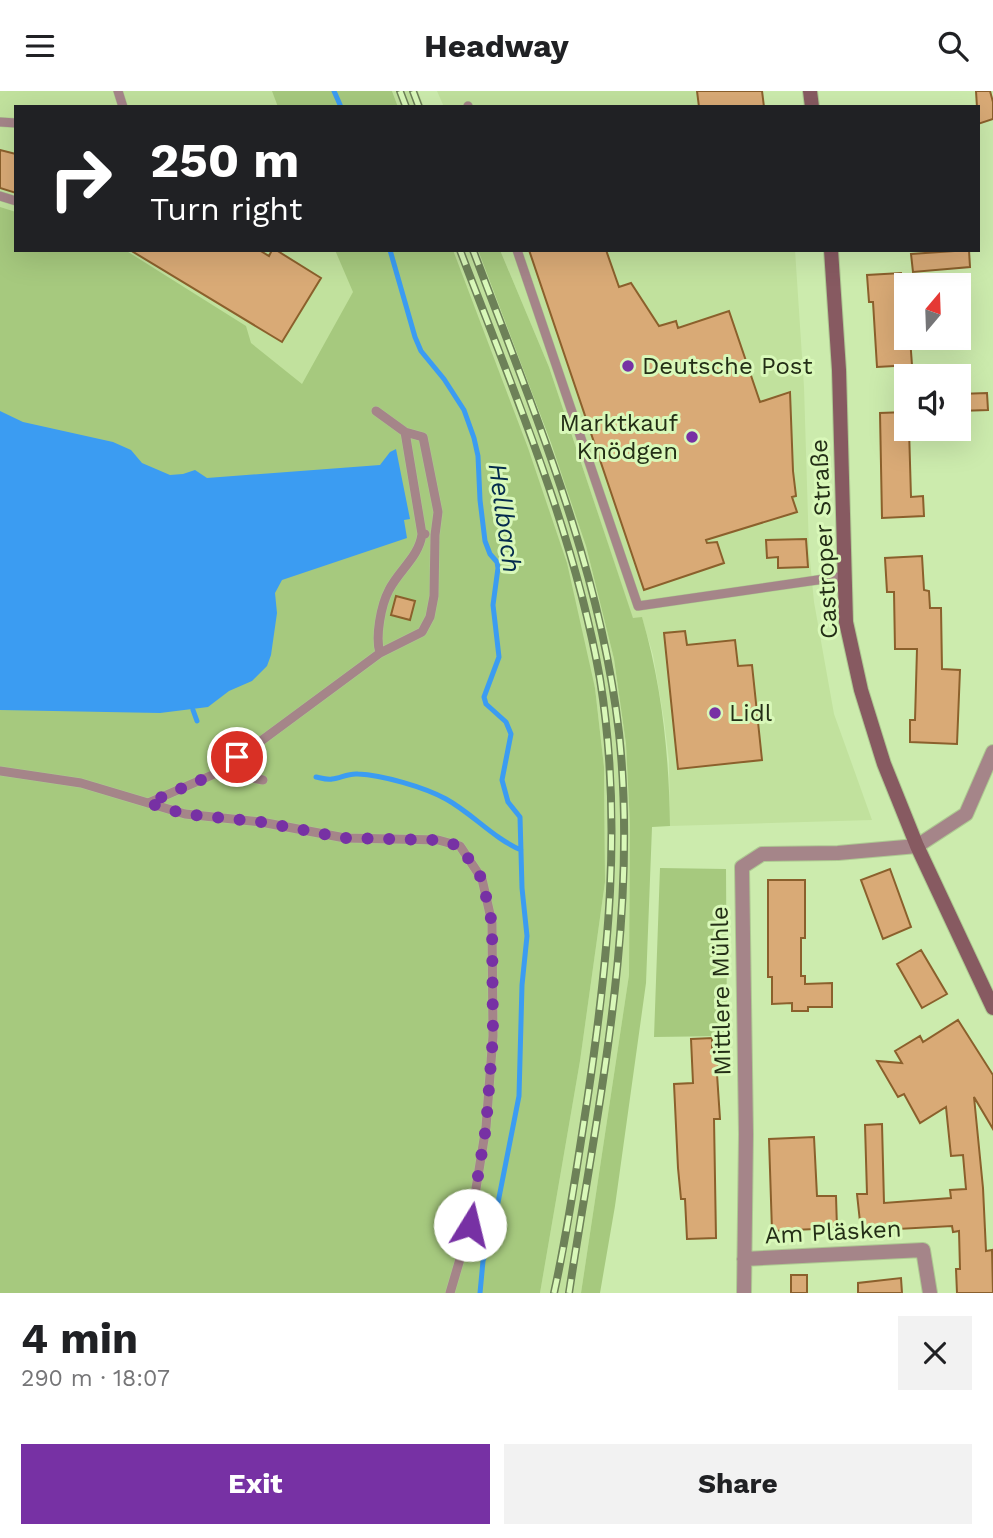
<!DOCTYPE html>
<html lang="en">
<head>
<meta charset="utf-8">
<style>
	:root { --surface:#fff; --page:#f2f2f2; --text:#202124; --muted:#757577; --accent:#7731a4 }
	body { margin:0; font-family:"Work Sans",sans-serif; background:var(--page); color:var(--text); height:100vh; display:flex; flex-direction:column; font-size:26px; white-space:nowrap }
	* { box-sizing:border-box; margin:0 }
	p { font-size:23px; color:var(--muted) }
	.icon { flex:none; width:38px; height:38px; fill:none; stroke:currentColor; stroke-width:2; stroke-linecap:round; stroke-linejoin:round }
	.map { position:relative; height:1202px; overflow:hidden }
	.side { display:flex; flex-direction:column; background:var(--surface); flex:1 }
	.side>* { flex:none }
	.hud { position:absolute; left:14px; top:14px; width:966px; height:147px; border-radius:0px; box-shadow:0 7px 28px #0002; background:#202124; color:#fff; overflow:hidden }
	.needle { width:46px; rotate:19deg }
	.controls { position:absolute; left:894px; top:182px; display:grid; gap:14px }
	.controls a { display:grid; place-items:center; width:77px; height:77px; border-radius:0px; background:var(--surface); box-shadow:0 7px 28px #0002; font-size:35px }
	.pin { position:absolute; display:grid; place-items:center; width:60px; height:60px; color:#fff; margin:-30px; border:4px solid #fff; border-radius:50%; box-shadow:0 2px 7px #0007 }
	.me { position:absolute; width:77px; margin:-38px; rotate:9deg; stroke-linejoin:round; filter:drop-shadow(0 0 5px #0008) }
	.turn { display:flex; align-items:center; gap:24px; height:147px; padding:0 21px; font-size:32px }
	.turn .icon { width:91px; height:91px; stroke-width:2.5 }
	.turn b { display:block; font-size:49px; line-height:60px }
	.round { display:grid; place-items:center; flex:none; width:74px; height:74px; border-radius:0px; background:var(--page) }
	.head { display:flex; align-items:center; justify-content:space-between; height:119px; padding:0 21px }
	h1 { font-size:42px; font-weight:700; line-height:52px }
	.action { display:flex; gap:14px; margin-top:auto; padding:14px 21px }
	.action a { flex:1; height:80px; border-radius:0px; background:var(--accent); color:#fff; font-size:28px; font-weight:700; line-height:80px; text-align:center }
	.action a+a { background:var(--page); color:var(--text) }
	header { display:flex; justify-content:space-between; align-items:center; height:91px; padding:0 21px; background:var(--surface); font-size:32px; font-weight:700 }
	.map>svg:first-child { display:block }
	.built { fill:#c1e19d }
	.green { fill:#a6c97e }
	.water { fill:#3b9cf2 }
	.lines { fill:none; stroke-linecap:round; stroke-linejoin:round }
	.stream { stroke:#3b9cf2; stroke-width:5 }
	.building { fill:#d9aa76; stroke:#8b602c; stroke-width:2 }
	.service-casing { stroke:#aec992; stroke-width:10 }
	.minor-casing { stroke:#aec992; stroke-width:16 }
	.secondary-casing { stroke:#aec992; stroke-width:16 }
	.service { stroke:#a58589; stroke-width:9 }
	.minor { stroke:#a58589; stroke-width:14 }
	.secondary { stroke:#875a61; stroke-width:14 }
	.rail-casing { stroke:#6d8158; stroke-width:8 }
	.rail { stroke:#d9f8b9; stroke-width:5; stroke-dasharray:16; stroke-linecap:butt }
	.route { stroke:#7731a4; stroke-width:12; stroke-dasharray:0 21.6 }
	.poi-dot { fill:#7731a4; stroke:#d9f8b9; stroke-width:2.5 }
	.labels { text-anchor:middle; stroke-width:6; stroke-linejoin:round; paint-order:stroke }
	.poi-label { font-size:24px; fill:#232e16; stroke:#d9f8b9; text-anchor:start }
	.street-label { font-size:24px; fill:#232e16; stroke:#d9f8b9 }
	.water-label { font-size:26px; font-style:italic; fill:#042b4d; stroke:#d9f8b9 }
</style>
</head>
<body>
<header><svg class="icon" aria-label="menu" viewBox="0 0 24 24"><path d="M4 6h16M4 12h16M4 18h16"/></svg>Headway<svg class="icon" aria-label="search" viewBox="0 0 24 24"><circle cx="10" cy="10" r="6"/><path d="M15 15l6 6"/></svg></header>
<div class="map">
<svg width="993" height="1202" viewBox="0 0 993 1202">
	<rect width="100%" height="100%" fill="#ccebad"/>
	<path class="built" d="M0 0H281L286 16H16V138L0 135Z
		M392 0H418L424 16H398Z
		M437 0H697L698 16H444Z
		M118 159H339L358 210 303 296Z
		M453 159H478L569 402 586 455 614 568 626 653 630 734 629 884 581 1202H540L580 970 605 791 604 676 595 597Z
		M500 159H795L804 296 809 459 814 511 834 623 872 729 670 735 669 670 664 629 653 564 642 527 633 528 549 276Z"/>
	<path class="green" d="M272 0H392L398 16H278Z
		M0 116 16 121V159H125L246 235 251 252 302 293 353 201 335 159H453L528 357 567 472 595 597 604 676 605 791 580 970 540 1202H0Z
		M478 159H500L549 276 633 527 642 526C662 595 669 663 670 735L652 736 646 892 615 1115 600 1202H581L629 884 630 734 626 653 614 568 586 455 551 352Z
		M660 777 726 778 727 945 654 946Z"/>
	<path class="water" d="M0 320 23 331 113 351 131 359 142 372 170 384 183 383 195 379 207 387 380 374 390 361 396 358 410 428 404 429 407 447 282 489 275 502 277 522 271 564 267 575 252 590 229 600 208 616 160 622 0 619Z"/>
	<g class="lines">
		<path class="stream" d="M334 0 341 16
			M390 159 415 246 421 260 444 288 464 319 474 347 478 365 480 409 485 450 490 463 497 471 498 477 493 514 499 566 484 606 486 613 506 631 511 643 502 689 508 711 520 726 522 797 527 845 522 894 519 1005 492 1142 483 1170 480 1202
			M193 619 197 630
			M316 686C321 687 327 689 332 688 341 687 348 682 358 683 382 684 424 696 446 708 473 723 493 747 521 759"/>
	</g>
	<path class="building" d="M697 0H762L764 16H699Z
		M976 0H990L993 11V28L978 33Z
		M0 59 16 63V102L0 97Z
		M130 159H259L269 165 272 159H276L321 187 282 251Z
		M529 159H606L619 196 631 192 659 235 676 230 678 237 729 220 760 311 790 301 793 380 796 405 792 406 797 421 706 449 707 452 717 451 724 472 644 499Z
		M969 159 970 176 913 181 911 163Z
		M901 182 906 247H910L912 274 877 276 873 211H869L867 184Z
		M987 302 988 319 959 320V303Z
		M906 321V338H909L911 406 923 405 924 425 882 427 880 322Z
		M806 448 808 476 778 477V466L767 467 766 449Z
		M922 465 924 499 929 500 930 517H941L942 578 960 579 957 653 910 651V629H915L917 558H895L894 501H887L885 467Z
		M396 505 415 510 410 529 391 524Z
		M685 540 687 554 735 549 738 575 752 574 762 669 678 678 664 542Z
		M890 778 911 836 883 848 861 789Z
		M768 789H805V847H801V885H805V893L832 892V916H808V920H792V912L772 913V886H768Z
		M921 859 947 903 922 917 897 873Z
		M958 929 993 984V1038L974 1006 983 1097 986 1160 992 1159 993 1202H957L956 1178H960L959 1140 953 1141 952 1135 861 1140 857 1103H867L865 1034 882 1033 884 1112 951 1107 950 1099 966 1098 963 1064 951 1065 946 1016 920 1032 904 1003 898 1006 877 970 902 972 895 960 920 945 923 951Z
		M712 947V957L718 956 719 983H717L720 1028H714L716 1147 687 1148 685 1108H681L678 1077 674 993 693 992 691 948Z
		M814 1046 817 1105H836L837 1137 772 1140 769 1048Z
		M791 1184H807V1202H791Z
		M901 1187 902 1202H858V1192Z"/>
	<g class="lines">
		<defs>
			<path id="service" d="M118 0 123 16
				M468 15V16
				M0 31 16 32
				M0 105 16 110
				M517 159 638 515 845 485
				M405 341 422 443H425
				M380 562C375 546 381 514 389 499 399 479 419 466 422 443
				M0 680 81 692 185 723 261 731 345 747 438 749 460 755 482 788 492 832 493 945 486 1036 470 1134 450 1202
				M219 681 263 689
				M148 712 219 681 380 562 422 541 430 526 434 505 435 444 438 421 423 346 405 341 376 320"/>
			<path id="minor" d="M744 1168 923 1159 930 1202
				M744 1202 746 1043 742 776 762 763 838 762 917 755 966 723 993 661"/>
			<path id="secondary" d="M810 0 812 16
				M831 159 839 279 846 531 861 599 884 673 917 755 993 917"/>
		</defs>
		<use href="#service" class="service-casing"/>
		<use href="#minor" class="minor-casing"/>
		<use href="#secondary" class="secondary-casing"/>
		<use href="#service" class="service"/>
		<use href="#minor" class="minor"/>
		<use href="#secondary" class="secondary"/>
		<defs>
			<path id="rail" d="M400 0 406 16
				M413 0 419 16
				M460 159C513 299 574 440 600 588 623 730 608 871 587 1011 577 1075 568 1139 554 1202
				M473 159C532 316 600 474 619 642 639 829 597 1018 569 1202"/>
		</defs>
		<use href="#rail" class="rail-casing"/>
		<use href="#rail" class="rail"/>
	</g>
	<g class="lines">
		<path class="route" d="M237 666 219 681 148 712 185 723 261 731 345 747 438 749 460 755 482 788 492 832 493 945 486 1036 470 1134"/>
	</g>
	<g class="poi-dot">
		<circle cx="628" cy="275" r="7"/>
		<circle cx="692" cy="346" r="7"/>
		<circle cx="715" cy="622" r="7"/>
	</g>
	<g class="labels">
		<g class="poi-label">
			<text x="642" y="283">Deutsche Post</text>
			<text x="678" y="340" text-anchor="end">Marktkauf<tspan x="678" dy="28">Knödgen</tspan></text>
			<text x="729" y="630">Lidl</text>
		</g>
		<g class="street-label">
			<text transform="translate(824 448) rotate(-93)" y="8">Castroper Straße</text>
			<text transform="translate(721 900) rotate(-91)" y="8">Mittlere Mühle</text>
			<text transform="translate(833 1141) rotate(-3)" y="8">Am Pläsken</text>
		</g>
		<g class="water-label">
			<text transform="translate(505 427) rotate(82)" y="9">Hellbach</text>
		</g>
	</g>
</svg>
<div class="controls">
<a><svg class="needle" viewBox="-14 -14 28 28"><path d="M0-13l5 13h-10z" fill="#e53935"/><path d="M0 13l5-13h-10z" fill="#757577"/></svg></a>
<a><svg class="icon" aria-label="sound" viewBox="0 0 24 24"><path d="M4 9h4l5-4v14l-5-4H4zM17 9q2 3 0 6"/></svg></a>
</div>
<div class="pin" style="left:237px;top:666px;background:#d93025"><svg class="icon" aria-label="arrive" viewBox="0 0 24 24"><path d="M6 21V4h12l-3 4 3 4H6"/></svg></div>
<svg class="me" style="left:470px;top:1134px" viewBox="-20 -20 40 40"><circle r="19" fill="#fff"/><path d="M0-13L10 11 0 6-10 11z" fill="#7731a4"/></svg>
<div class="hud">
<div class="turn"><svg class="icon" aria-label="right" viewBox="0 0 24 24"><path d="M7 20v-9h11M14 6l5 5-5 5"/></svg><div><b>250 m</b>Turn right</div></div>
</div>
</div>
<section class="side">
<div class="head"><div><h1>4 min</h1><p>290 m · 18:07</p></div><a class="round"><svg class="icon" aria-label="close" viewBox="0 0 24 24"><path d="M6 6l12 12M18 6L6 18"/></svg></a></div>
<div class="action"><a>Exit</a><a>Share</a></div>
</section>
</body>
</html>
